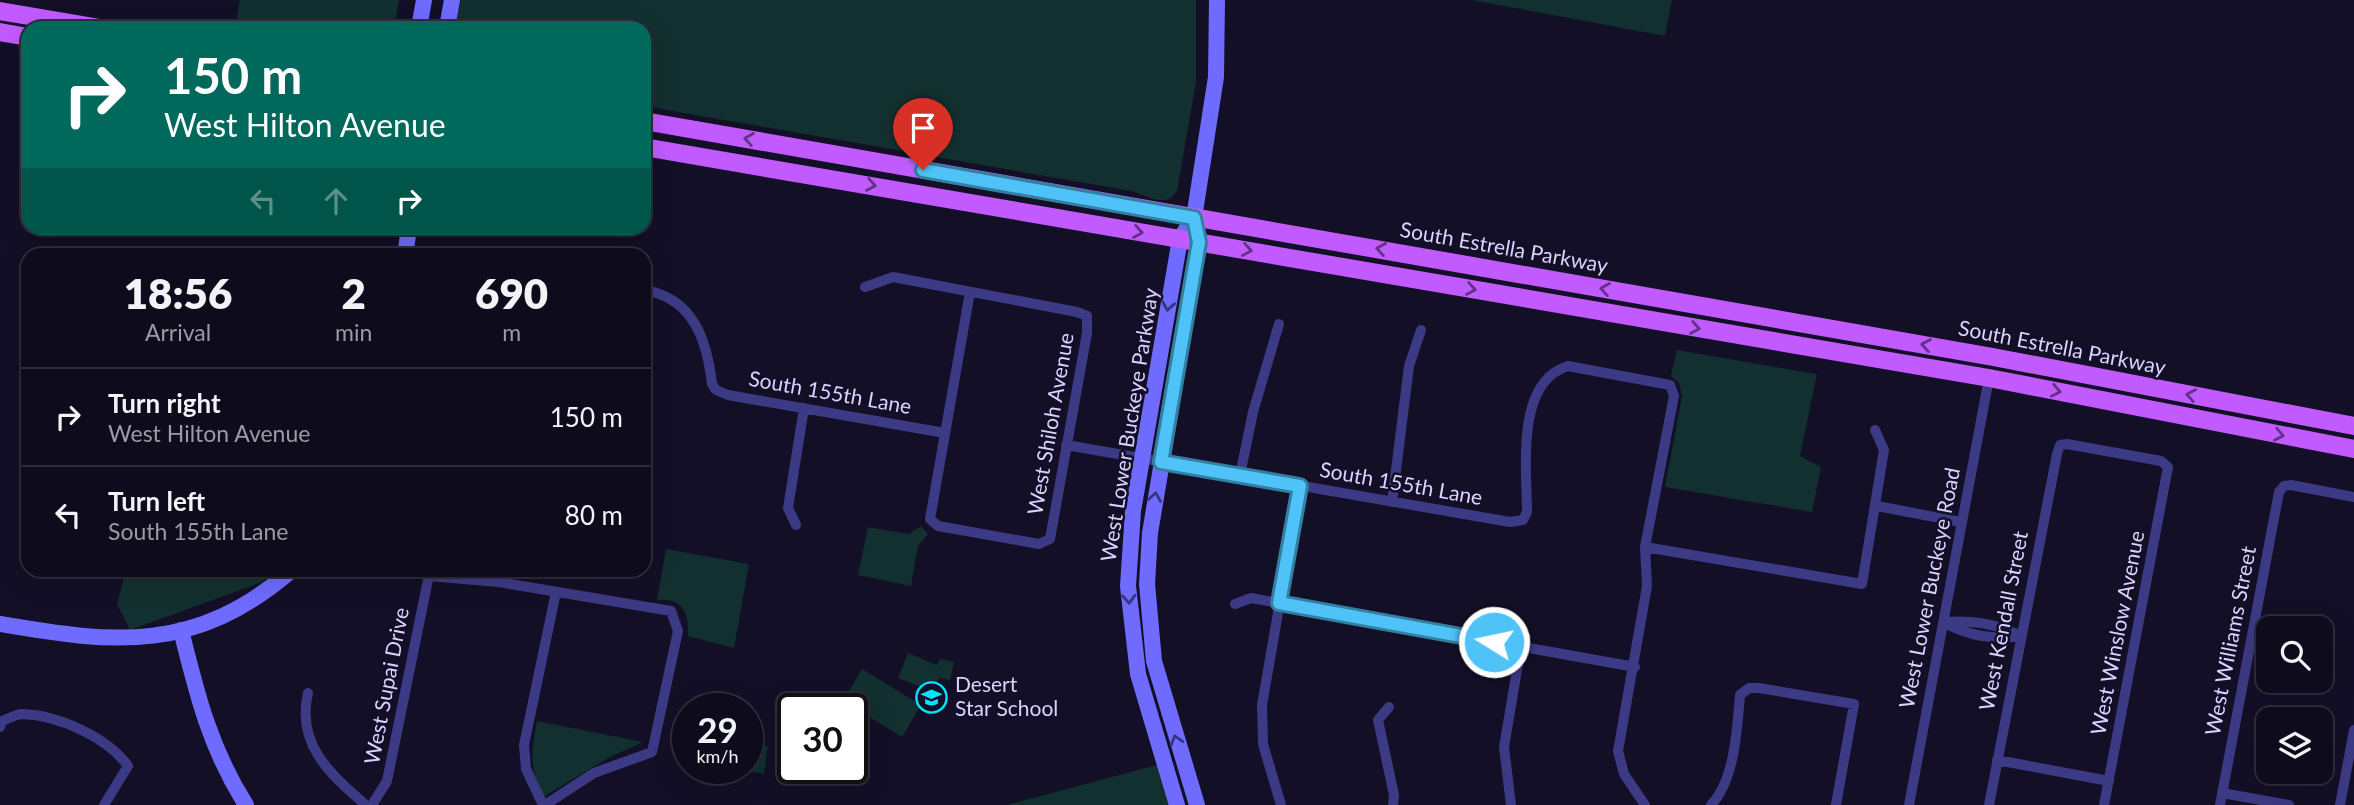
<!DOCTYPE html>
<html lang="en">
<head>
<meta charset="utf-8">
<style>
	:root { --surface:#0e0b1c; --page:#1c1929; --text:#f1f3f6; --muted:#9b9ba3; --line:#2e2b3b }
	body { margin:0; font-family:Lato,sans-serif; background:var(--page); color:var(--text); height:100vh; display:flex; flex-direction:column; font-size:26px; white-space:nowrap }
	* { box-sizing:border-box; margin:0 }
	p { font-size:23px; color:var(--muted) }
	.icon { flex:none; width:38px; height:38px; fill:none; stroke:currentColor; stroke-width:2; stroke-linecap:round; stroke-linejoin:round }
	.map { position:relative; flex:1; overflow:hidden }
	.side { position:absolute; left:21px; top:248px; width:630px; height:329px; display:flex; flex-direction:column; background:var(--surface); border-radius:21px; box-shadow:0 7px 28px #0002,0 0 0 2px var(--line) }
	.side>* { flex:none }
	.hud { position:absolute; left:21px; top:21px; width:630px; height:214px; border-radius:21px; box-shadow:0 7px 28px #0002,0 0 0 2px var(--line); background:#00695c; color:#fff; overflow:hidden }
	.tools { position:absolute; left:2256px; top:616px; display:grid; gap:14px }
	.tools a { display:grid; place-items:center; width:77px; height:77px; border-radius:14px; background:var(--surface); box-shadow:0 7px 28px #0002,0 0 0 2px var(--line); font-size:35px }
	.speed { position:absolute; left:672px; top:693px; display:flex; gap:14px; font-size:35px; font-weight:700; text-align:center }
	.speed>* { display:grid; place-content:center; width:91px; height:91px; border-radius:50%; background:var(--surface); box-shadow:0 7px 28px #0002,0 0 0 2px var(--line); line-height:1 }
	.speed small { font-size:18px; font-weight:400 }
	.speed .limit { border:4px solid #111; border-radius:10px; background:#fff; color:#111 }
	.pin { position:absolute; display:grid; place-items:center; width:60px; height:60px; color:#fff; margin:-72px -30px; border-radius:50% 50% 50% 0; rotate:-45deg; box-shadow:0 0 7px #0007 }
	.pin .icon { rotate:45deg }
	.me { position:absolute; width:77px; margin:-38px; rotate:280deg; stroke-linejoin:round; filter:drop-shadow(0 0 5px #0008) }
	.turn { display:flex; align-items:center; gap:24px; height:147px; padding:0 28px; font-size:32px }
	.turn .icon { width:91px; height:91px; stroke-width:2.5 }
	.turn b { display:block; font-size:49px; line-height:60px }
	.lanes { display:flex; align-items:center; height:66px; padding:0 28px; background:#0003; justify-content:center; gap:35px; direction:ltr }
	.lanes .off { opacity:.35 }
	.eta { display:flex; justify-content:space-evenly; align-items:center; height:119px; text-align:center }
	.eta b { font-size:42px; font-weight:800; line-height:49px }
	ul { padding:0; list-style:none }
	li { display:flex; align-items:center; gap:21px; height:98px; padding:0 28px; border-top:2px solid var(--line) }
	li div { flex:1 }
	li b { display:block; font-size:26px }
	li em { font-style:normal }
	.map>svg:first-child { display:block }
	.green { fill:#12302f }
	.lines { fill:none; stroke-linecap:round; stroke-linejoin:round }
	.street { stroke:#3d3a85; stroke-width:10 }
	.secondary { stroke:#6f6bff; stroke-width:16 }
	.primary { stroke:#c25bff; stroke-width:18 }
	.oneway { stroke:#623188 }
	.oneway2 { stroke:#38347d }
	.route-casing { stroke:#337fa1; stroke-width:18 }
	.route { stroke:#4fc3f7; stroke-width:12 }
	.labels { text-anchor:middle; stroke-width:5; stroke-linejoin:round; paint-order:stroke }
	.street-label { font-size:21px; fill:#d9d4ff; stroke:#130f26 }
	.poi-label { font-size:21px; fill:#d9d4ff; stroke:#130f26; text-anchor:start }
</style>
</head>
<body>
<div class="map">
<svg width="2354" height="805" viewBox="0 0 2354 805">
	<rect width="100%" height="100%" fill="#130f26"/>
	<path class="green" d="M240 0H399L394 28H235Z
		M461 0H1196V82L1177 191C1166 209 1147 196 1131 191L644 106V28H455Z
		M1472 0H1672L1665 36Z
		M1677 350 1817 374 1800 456 1821 467 1812 512 1665 487 1682 396 1679 383 1671 376Z
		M921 526 928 534 918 546 911 586 858 575 868 527 909 534Z
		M666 549 749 564 734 648 688 636C689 612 683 598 657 600Z
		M126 571H273L262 582 130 630 117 604Z
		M908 653 937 665 940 659 954 662 950 680 940 678 931 691 898 678Z
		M862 669 921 705 902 737 843 701Z
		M537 721 643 742 610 757 543 797C529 767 531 753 537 721Z
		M747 742 768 746 764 774 736 769 747 768Z
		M1157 765 1170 805H1007Z"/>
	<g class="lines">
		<path class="street" d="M865 287 893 277 1077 312 1087 316V333L1050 539 1039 544 938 526 930 519 970 292
			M644 290C694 298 707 341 712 384L716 390 728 395 945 433
			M1066 445 1510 522 1523 520 1527 512C1527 469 1515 382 1568 366L1670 385 1674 396 1645 547 1647 586 1618 751 1624 774 1645 805
			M1240 475 1253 412 1279 324
			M1392 502 1409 366 1421 330
			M1877 506 1961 522
			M796 525 788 508 804 408
			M1645 547 1862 584 1884 450 1875 430
			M429 576 498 582 671 611 678 631 652 752 594 773 545 805
			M1235 604 1251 598 1635 667
			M1943 622C1969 636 1992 640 2021 636
			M1943 622C1971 620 1995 623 2021 636
			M308 693C296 743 329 774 366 805
			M1389 707 1378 720 1394 795 1393 805
			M0 727 2 721C8 719 16 714 22 714 58 715 107 737 128 766L104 805
			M1997 760 2109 781
			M2222 793 2289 805
			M372 805 387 781 430 570
			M543 805 526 769 524 745 556 592
			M1281 805 1263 744 1262 705 1300 486
			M1511 805 1504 747 1521 646
			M1711 805C1735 780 1737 729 1740 695L1749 688H1759L1854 704 1836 805
			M1909 805 1989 378
			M1989 805 2057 454 2060 445 2067 444 2161 461 2168 467 2104 805
			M2220 805 2279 492 2284 486 2291 485 2354 497
			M2340 805 2354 730"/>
		<path class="secondary" d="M419 28 424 0
			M447 28 452 0
			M405 256 409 228
			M0 624C115 644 196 653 292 570
			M181 630C197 695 210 748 246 805
			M1177 805 1138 674 1128 586 1133 511 1180 239 1187 228
			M1197 805 1154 661 1147 584 1150 533 1199 242 1194 218 1216 77 1217 0"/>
		<path class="primary" d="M0 11 100 28
			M0 32 28 37
			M644 121 1993 357 2354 426
			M644 147 1989 378 2354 449"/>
	</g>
	<defs><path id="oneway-chevron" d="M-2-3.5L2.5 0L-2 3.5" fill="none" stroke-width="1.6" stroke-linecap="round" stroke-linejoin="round" transform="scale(1.75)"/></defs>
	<g class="oneway">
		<use href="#oneway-chevron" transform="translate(749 139) rotate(-170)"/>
		<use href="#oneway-chevron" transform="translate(871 185) rotate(10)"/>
		<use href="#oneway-chevron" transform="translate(1138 232) rotate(10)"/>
		<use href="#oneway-chevron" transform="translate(1381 249) rotate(-170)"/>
		<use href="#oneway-chevron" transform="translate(1247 250) rotate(10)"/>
		<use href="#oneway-chevron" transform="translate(1471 289) rotate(10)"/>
		<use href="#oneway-chevron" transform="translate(1605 289) rotate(-170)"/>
		<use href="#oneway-chevron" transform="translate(1695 328) rotate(10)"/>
		<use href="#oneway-chevron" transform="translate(1926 345) rotate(-170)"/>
		<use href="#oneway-chevron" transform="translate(2056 391) rotate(11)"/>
		<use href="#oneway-chevron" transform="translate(2191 395) rotate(-169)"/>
		<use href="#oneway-chevron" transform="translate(2279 435) rotate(11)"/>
	</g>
	<g class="oneway2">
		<use href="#oneway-chevron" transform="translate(1168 306) rotate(100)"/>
		<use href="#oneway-chevron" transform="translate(1155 497) rotate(-81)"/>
		<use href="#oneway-chevron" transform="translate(1129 599) rotate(87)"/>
		<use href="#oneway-chevron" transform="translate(1176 740) rotate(-107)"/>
	</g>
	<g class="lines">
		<defs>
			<path id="route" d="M923 170 1194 218 1199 242 1161 462 1300 486 1279 603 1494 642"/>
		</defs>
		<use href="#route" class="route-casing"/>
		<use href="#route" class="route"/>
	</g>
	<defs>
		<symbol id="school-ring" viewBox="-11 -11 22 22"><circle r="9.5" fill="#130f26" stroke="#00e5ff" stroke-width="1.5"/><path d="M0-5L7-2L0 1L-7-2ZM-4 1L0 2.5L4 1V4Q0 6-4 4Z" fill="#00e5ff"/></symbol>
	</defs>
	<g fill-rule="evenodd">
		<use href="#school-ring" x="914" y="680" width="35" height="35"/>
	</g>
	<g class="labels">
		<g class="street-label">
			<text transform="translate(1504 248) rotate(10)" y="7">South Estrella Parkway</text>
			<text transform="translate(2062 348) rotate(11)" y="7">South Estrella Parkway</text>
			<text transform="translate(830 393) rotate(10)" y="7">South 155th Lane</text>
			<text transform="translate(1051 424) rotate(-80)" y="7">West Shiloh Avenue</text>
			<text transform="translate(1130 425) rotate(-81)" y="7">West Lower Buckeye Parkway</text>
			<text transform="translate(1401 484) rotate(10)" y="7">South 155th Lane</text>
			<text transform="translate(1930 588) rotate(-79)" y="7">West Lower Buckeye Road</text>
			<text transform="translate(2004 621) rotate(-79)" y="7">West Kendall Street</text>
			<text transform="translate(2118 633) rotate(-79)" y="7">West Winslow Avenue</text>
			<text transform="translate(2231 641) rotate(-79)" y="7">West Williams Street</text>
			<text transform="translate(387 686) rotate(-79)" y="7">West Supai Drive</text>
		</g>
		<g class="poi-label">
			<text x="955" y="692">Desert<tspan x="955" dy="24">Star School</tspan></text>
		</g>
	</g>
</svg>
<div class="tools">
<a><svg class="icon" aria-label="search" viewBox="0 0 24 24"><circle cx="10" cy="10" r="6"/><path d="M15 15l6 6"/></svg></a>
<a><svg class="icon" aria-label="layers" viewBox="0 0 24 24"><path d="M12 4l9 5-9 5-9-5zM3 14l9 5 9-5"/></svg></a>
</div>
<div class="speed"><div>29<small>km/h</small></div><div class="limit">30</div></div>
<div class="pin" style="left:923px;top:170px;background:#d93025"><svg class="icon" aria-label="arrive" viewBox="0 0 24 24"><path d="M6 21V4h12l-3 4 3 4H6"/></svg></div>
<svg class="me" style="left:1494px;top:642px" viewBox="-20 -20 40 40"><circle r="17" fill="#4fc3f7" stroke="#fff" stroke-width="3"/><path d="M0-11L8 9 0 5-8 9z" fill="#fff"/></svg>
<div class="hud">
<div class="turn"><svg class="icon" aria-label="right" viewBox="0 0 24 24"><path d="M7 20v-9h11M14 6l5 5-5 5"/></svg><div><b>150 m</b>West Hilton Avenue</div></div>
<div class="lanes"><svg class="icon off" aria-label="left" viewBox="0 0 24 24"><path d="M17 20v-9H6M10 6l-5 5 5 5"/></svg><svg class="icon off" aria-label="ahead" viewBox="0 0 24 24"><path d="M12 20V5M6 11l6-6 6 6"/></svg><svg class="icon" aria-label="right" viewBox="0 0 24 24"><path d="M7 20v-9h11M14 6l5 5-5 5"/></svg></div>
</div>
<section class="side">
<div class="eta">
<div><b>18:56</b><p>Arrival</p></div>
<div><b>2</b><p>min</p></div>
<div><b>690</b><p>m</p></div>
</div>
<ul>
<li><svg class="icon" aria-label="right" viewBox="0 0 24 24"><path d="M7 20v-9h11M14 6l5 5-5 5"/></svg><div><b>Turn right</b><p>West Hilton Avenue</p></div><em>150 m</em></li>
<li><svg class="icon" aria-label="left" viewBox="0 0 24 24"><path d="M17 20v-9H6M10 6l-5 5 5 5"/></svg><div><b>Turn left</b><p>South 155th Lane</p></div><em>80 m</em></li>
</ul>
</section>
</div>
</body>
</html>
